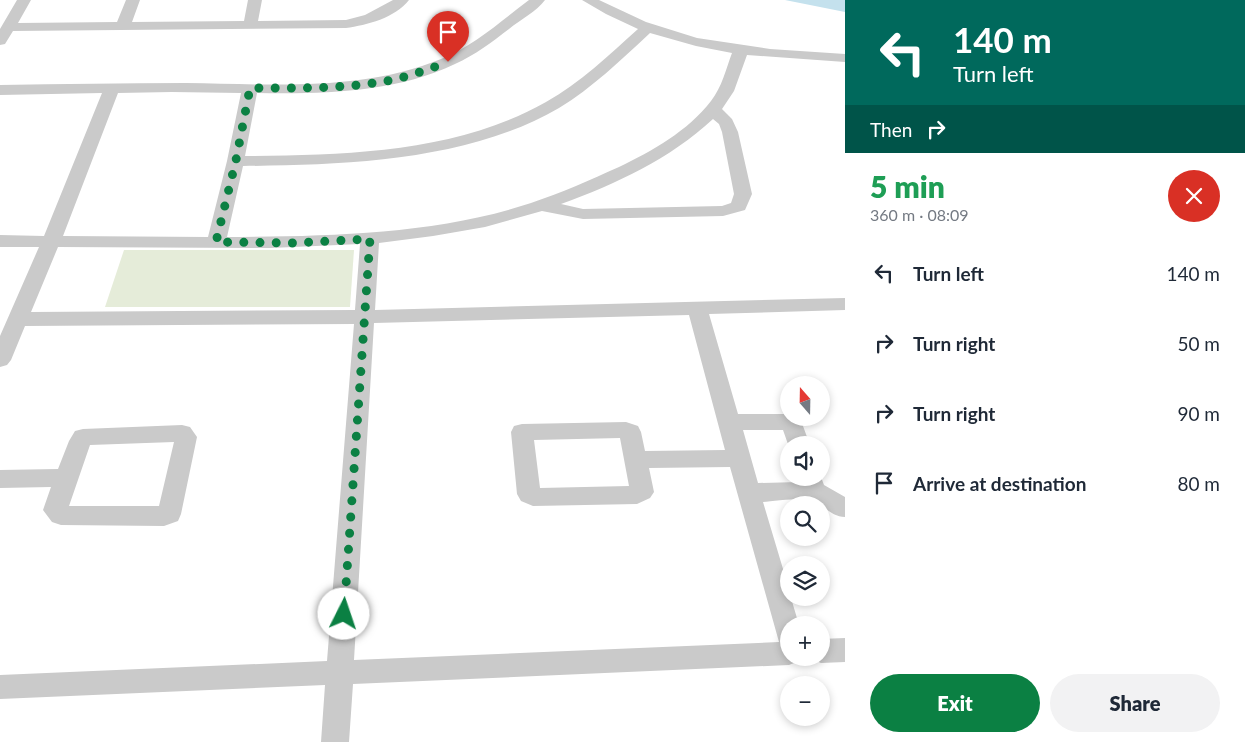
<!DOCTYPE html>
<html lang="en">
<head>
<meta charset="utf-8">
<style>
	:root { --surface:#fff; --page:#f2f2f3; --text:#1f2937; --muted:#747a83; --accent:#0b8043 }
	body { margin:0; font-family:Lato,sans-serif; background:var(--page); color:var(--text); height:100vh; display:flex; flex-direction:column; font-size:19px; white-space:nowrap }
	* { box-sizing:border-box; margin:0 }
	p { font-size:16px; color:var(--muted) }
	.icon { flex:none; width:28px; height:28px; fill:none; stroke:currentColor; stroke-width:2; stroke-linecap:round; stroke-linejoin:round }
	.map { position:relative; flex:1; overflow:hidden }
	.drawer { display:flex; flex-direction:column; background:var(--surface); width:400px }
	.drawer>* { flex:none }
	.guide { background:#00695c; color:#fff; overflow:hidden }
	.needle { width:32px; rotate:340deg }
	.buttons { position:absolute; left:780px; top:376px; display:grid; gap:10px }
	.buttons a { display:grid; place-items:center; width:50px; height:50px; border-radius:50%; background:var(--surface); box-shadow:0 2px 8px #0003; font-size:25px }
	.pin { position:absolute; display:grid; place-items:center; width:42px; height:42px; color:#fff; margin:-51px -21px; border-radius:50% 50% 50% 0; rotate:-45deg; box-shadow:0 0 5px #0007 }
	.pin .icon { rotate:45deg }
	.me { position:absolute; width:55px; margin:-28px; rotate:4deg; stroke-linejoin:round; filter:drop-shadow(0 0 4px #0008) }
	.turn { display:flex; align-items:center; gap:18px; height:105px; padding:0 25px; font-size:22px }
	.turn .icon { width:65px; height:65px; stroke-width:2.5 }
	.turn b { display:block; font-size:35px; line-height:42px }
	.then { display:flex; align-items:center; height:48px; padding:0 25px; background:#0003; gap:10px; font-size:19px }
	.round { display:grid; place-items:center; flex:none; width:52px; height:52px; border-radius:26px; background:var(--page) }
	.summary { display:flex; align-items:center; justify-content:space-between; height:85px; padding:0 25px }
	h1 { font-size:30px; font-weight:800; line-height:38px; color:#1e9e55 }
	.primary-button { display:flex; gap:10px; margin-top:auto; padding:10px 25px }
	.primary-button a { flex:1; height:58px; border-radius:30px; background:var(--accent); color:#fff; font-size:20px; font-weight:800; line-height:58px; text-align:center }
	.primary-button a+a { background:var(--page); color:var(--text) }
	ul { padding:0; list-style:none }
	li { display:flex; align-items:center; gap:15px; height:70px; padding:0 25px }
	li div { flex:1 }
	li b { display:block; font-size:19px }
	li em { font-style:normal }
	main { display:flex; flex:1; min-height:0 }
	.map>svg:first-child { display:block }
	.green { fill:#e5ecd9 }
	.water { fill:#c4e1ed }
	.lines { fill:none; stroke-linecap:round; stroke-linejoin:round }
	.street { fill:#cacaca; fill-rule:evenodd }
	.route { stroke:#0b8043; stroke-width:9; stroke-dasharray:0 16.2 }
</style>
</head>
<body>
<main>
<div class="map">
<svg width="845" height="742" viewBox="0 0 845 742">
	<rect width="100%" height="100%" fill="#fff"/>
	<path class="green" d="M124 250H354L350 307H105Z"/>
	<path class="water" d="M785 0H845V12Z"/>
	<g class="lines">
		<path class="street" d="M17 0H31L18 23 117 22 126 0H140L132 22 244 21 248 0H262L258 21 346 20 365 15 393 0H409C395 18 367 25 346 28L13 31 5 44 0 45V29Z
			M529 0H545C537 11 520 20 509 29 492 42 475 55 455 64 394 93 323 94 257 93L245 156C346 155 456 153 546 102 580 83 609 55 638 29L606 14 582 0H599L646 22 697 38 770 49 845 54V62L747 55 734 91 722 109 732 119 738 132 752 194 745 210 723 216 583 219 542 211 485 227 433 236 379 243 375 310 845 298V310L709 314 738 414H789V418H800L810 445H789V447L783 430H743L758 483 799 482V478L821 477 824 485 845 497V517C831 517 823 504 811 500 803 497 773 501 763 502L789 589V598H791L799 625H789V658H800L799 661 789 665 353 684 349 742H321L325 685 0 699V675L327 661 354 324 25 326 11 360 7 365 0 367V336L39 247H0V235L44 236 102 93 0 95V85C62 84 124 83 186 83 271 84 361 92 441 59 474 46 501 21 529 0ZM650 33 696 46 732 53C726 69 722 87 711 101 688 131 652 151 619 167 590 180 561 193 531 203 434 235 328 236 227 237L243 166C346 165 468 161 559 108 592 88 621 60 650 33ZM172 92 241 93 227 161 208 237 63 236 118 93ZM713 119 719 124 722 132 734 194 731 203 722 206 583 209 561 204C616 184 670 159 713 119ZM360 244 355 310 31 312 58 247 271 248ZM689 315 725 450 645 451 641 432 638 426 626 422 522 424 514 426 511 432 517 494 521 501 533 506 637 504 650 498 654 492 649 468 730 467 779 642 354 660 374 323ZM620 438 629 486 540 488 534 440Z
			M182 425 190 427 197 437 181 514 178 521 164 526 61 525 52 522 43 510 51 487 0 488V470L58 469 69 441 75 431 83 429ZM174 442 159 506H69L90 445Z
			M845 638V662L821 663 812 659 811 658H821V639Z"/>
	</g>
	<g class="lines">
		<path class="route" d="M344 614 370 239 292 243 216 242 236 160 250 88C292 88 333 89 374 83 399 80 424 71 448 62"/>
	</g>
</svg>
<div class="buttons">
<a><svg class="needle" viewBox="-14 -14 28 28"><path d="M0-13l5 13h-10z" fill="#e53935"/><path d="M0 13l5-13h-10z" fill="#747a83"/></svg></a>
<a><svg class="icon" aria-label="sound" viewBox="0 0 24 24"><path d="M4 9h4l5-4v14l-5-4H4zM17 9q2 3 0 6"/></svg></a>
<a><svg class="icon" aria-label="search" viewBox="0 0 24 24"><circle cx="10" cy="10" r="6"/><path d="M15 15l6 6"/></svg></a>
<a><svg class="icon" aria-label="layers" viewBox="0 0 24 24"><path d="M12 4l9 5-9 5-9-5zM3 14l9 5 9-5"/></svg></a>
<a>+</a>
<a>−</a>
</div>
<div class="pin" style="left:448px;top:62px;background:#d93025"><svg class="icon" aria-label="arrive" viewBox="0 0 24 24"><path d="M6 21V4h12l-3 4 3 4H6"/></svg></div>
<svg class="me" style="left:344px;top:614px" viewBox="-20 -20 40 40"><circle r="19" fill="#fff"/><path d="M0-13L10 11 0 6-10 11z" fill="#0b8043"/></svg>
</div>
<section class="drawer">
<div class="guide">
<div class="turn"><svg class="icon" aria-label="left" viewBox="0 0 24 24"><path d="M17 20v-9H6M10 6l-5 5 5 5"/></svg><div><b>140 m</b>Turn left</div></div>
<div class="then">Then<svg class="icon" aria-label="right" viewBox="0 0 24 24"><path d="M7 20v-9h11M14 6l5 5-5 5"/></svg></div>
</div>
<div class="summary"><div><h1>5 min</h1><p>360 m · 08:09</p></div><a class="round" style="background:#d93025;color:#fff"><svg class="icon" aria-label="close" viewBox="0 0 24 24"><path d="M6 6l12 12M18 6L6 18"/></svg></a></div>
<ul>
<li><svg class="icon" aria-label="left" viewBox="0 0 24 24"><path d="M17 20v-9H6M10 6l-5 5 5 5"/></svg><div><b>Turn left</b></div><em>140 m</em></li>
<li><svg class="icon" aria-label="right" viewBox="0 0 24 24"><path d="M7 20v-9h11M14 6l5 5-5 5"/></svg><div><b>Turn right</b></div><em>50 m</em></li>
<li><svg class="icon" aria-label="right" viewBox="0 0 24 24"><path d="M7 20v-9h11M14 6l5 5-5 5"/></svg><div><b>Turn right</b></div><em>90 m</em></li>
<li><svg class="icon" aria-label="arrive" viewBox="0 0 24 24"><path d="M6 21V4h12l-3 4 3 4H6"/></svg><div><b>Arrive at destination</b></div><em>80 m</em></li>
</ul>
<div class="primary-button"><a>Exit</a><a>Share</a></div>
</section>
</main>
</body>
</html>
